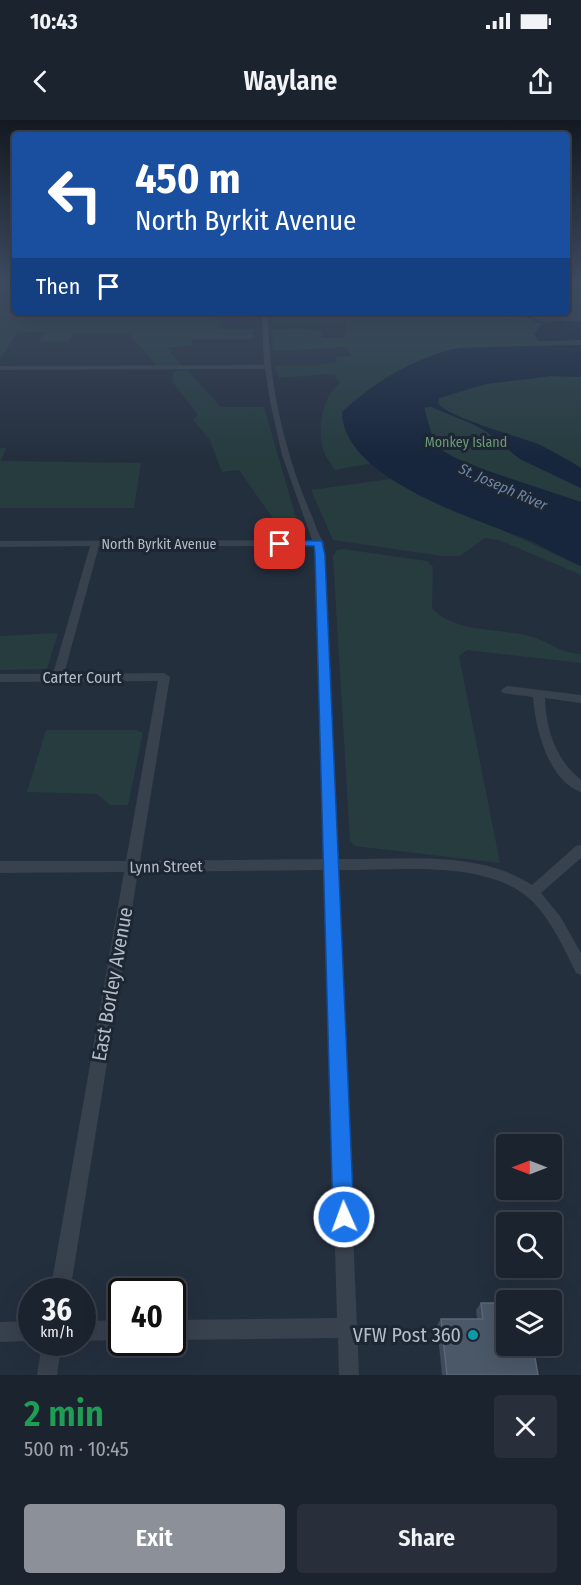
<!DOCTYPE html>
<html lang="en">
<head>
<meta charset="utf-8">
<style>
	:root { --surface:#1b232e; --page:#282f3a; --text:#f1f3f6; --muted:#a0a4aa; --line:#39404a; --accent:#8c9099 }
	body { margin:0; font-family:"Fira Sans Condensed",sans-serif; background:var(--page); color:var(--text); height:100vh; display:flex; flex-direction:column; font-size:22px; white-space:nowrap }
	* { box-sizing:border-box; margin:0 }
	p { font-size:20px; color:var(--muted) }
	.icon { flex:none; width:33px; height:33px; fill:none; stroke:currentColor; stroke-width:2; stroke-linecap:round; stroke-linejoin:round }
	.map { position:relative; height:1255px; overflow:hidden }
	.drawer { display:flex; flex-direction:column; background:var(--surface); flex:1 }
	.drawer>* { flex:none }
	.hud { position:absolute; left:12px; top:12px; width:558px; height:183px; border-radius:6px; box-shadow:0 6px 24px #0002,0 0 0 2px var(--line); background:#1a4fa0; color:#fff; overflow:hidden }
	.needle { width:39px; rotate:270deg }
	.buttons { position:absolute; left:496px; top:1014px; display:grid; gap:12px }
	.buttons a { display:grid; place-items:center; width:66px; height:66px; border-radius:6px; background:var(--surface); box-shadow:0 6px 24px #0002,0 0 0 2px var(--line); font-size:30px }
	.speed { position:absolute; left:18px; top:1158px; display:flex; gap:12px; font-size:30px; font-weight:700; text-align:center }
	.speed>* { display:grid; place-content:center; width:78px; height:78px; border-radius:50%; background:var(--surface); box-shadow:0 6px 24px #0002,0 0 0 2px var(--line); line-height:1 }
	.speed small { font-size:15px; font-weight:400 }
	.speed .limit { border:3px solid #111; border-radius:9px; background:#fff; color:#111 }
	.pin { position:absolute; display:grid; place-items:center; width:51px; height:51px; color:#fff; margin:-26px; border-radius:12px; box-shadow:0 3px 9px #0006 }
	.me { position:absolute; width:66px; margin:-33px; rotate:358deg; stroke-linejoin:round; filter:drop-shadow(0 0 4px #0008) }
	.turn { display:flex; align-items:center; gap:21px; height:126px; padding:0 24px; font-size:27px }
	.turn .icon { width:78px; height:78px; stroke-width:2.5 }
	.turn b { display:block; font-size:42px; line-height:51px }
	.then { display:flex; align-items:center; height:57px; padding:0 24px; background:#0003; gap:12px; font-size:22px }
	.round { display:grid; place-items:center; flex:none; width:63px; height:63px; border-radius:6px; background:var(--page) }
	.headline { display:flex; align-items:center; justify-content:space-between; height:102px; padding:0 24px }
	h1 { font-size:36px; font-weight:600; line-height:45px; color:#1e9e55 }
	.cta { display:flex; gap:12px; margin-top:auto; padding:12px 24px }
	.cta a { flex:1; height:69px; border-radius:6px; background:var(--accent); color:#fff; font-size:24px; font-weight:600; line-height:69px; text-align:center }
	.cta a+a { background:var(--page); color:var(--text) }
	.status { display:flex; justify-content:space-between; align-items:center; height:42px; padding:0 30px; background:var(--surface); direction:ltr }
	.status svg { height:16px; fill:currentColor }
	header { display:flex; justify-content:space-between; align-items:center; height:78px; padding:0 24px; background:var(--surface); font-size:27px; font-weight:600 }
	.map>svg:first-child { display:block }
	.green { fill:#263c3f }
	.water { fill:#17263c }
	.lines { fill:none; stroke-linecap:round; stroke-linejoin:round }
	.stream { stroke:#17263c; stroke-width:2 }
	.minor { fill:#38414e; fill-rule:evenodd }
	.wall { fill:#3f4b5c }
	.building { fill:#4b5868; stroke:#5c6777; stroke-width:1.5 }
	.route { fill:#1a73e8; stroke:#114b97; stroke-width:1.5 }
	.culture-dot { fill:#0f9aa8; stroke:#1d2633; stroke-width:2 }
	.labels { text-anchor:middle; stroke-width:6; stroke-linejoin:round; paint-order:stroke }
	.far-park-label { font-size:14px; fill:#6b9a76; stroke:#1d2633 }
	.far-street-label { font-size:14px; fill:#b4bcc9; stroke:#1d2633 }
	.far-water-label { font-size:15px; font-style:italic; fill:#6d86a8; stroke:#1d2633 }
	.street-label { font-size:16px; fill:#b4bcc9; stroke:#1d2633 }
	.near-street-label { font-size:20px; fill:#b4bcc9; stroke:#1d2633 }
	.near-poi-label { font-size:20px; fill:#b4bcc9; stroke:#1d2633; text-anchor:end }
</style>
</head>
<body>
<div class="status"><b>10:43</b><svg viewBox="0 0 49 12"><path d="M0 12V9h3v3zM5 12V6h3v6zM10 12V3h3v9zM15 12V0h3v12zM26 1h20v11H26zM47 4h2v5h-2z"/></svg></div>
<header><svg class="icon" aria-label="back" viewBox="0 0 24 24"><path d="M15 5l-7 7 7 7"/></svg>Waylane<svg class="icon" aria-label="share" viewBox="0 0 24 24"><path d="M12 15V3M7 8l5-5 5 5M5 13v7h14v-7"/></svg></header>
<div class="map">
<svg width="581" height="1255" viewBox="0 0 581 1255">
	<rect width="100%" height="100%" fill="#242f3e"/>
	<path class="green" d="M0 162H15V192H213V199H221L220 209H254L253 219H192L191 225 167 228 182 246H157L129 214H73L69 222H39L44 212 17 213 0 240V204L3 199 0 198Z
		M567 162H581V225L488 227 447 230 384 259 342 292C342 313 357 329 372 343L335 350C331 344 325 336 323 329 317 307 322 277 340 263L334 254 279 258 275 246C296 245 317 247 337 242L336 237 351 236 346 227 273 231 272 210 300 208 321 211 322 218H344L346 203H273V192H567Z
		M187 250 221 287H264L301 415H280L279 407 239 350 222 352 210 320 193 300 198 295 172 261 174 251Z
		M551 256 581 257V348C568 340 554 332 540 325 521 317 446 297 438 283L439 278 486 264Z
		M431 287 473 304 487 312 520 339 581 368V382C553 375 455 345 438 326 430 317 428 304 425 292V288Z
		M0 328H6L1 341 141 343 134 388H0Z
		M390 359 581 446V455L499 420 485 418 460 436H442L333 420 311 370Z
		M343 429 427 441 433 447 432 488C454 513 499 508 529 516 549 521 559 533 581 534V543L467 530 459 536 500 743 355 726 350 721 333 436 337 430Z
		M58 513 47 549 0 550V516Z
		M46 610H136L143 613 128 685H110L97 674 27 672Z"/>
	<path class="water" d="M555 201H581V220L539 221 534 215C540 204 543 202 555 201Z
		M581 225V257L551 256 486 264 439 278 438 283C445 297 521 317 540 325 554 332 568 340 581 348V368L520 339 487 312 473 304 431 287H425V292L434 321 440 329 453 337 485 350 581 382V446C564 439 548 429 531 421 479 400 343 360 342 292 374 262 417 236 460 228Z"/>
	<g class="lines">
		<path class="stream" d="M515 192 543 203"/>
		<path class="minor" d="M262 192H268C268 260 284 331 311 394 315 403 318 415 324 423L338 739C398 740 479 729 532 765L576 726 581 725V738L541 773 560 796 581 833V855L576 853C564 828 552 802 533 782 489 738 396 751 338 750L359 1255H339L338 1218 172 1220V1200L337 1198 324 750 138 752 70 1172H50L124 752 0 753V741H126L158 561 0 562V554H53L90 426 0 427V421L312 420 282 335 271 286 265 249 0 250V246L264 245ZM99 426H314L324 739 140 741 170 557 164 553 64 554Z
			M507 566 581 575V583L545 578C546 610 556 640 581 660V672C548 661 535 607 533 577L503 573 501 570Z
			M122 1200V1220L82 1221V1201Z
			M32 1201V1221L0 1222V1202Z
			M42 1222H62L57 1255H37Z"/>
	</g>
	<path class="wall" d="M481 1183 538 1255H442L437 1205 441 1199H477L476 1190Z"/>
	<path class="building" d="M481 1183H507V1226H533L538 1255H447L441 1199H483Z"/>
	<linearGradient id="sky" x2="0" y2="1"><stop stop-color="#141a22"/><stop offset="0.48" stop-color="#3f4d63"/><stop offset="1" stop-color="#3f4d63" stop-opacity="0"/></linearGradient>
	<rect width="581" height="338" fill="url(#sky)"/>
	<path class="route" d="M280 420 322 421 325 435 354 1097 351 1105 344 1108 336 1105 333 1097 315 435 314 426H276V421Z"/>
	<circle class="culture-dot" cx="473" cy="1215" r="6"/>
	<g class="labels">
		<g class="far-park-label">
			<text x="466" y="327">Monkey Island</text>
		</g>
		<g class="far-street-label">
			<text x="159" y="429">North Byrkit Avenue</text>
		</g>
		<g class="far-water-label">
			<text transform="translate(503 367) rotate(24)" y="5">St. Joseph River</text>
		</g>
		<g class="street-label">
			<text x="82" y="563">Carter Court</text>
			<text transform="translate(166 746) rotate(-1)" y="6">Lynn Street</text>
		</g>
		<g class="near-street-label">
			<text transform="translate(112 864) rotate(-80)" y="7">East Borley Avenue</text>
		</g>
		<g class="near-poi-label">
			<text x="461" y="1222">VFW Post 360</text>
		</g>
	</g>
</svg>
<div class="buttons">
<a><svg class="needle" viewBox="-14 -14 28 28"><path d="M0-13l5 13h-10z" fill="#e53935"/><path d="M0 13l5-13h-10z" fill="#a0a4aa"/></svg></a>
<a><svg class="icon" aria-label="search" viewBox="0 0 24 24"><circle cx="10" cy="10" r="6"/><path d="M15 15l6 6"/></svg></a>
<a><svg class="icon" aria-label="layers" viewBox="0 0 24 24"><path d="M12 4l9 5-9 5-9-5zM3 14l9 5 9-5"/></svg></a>
</div>
<div class="speed"><div>36<small>km/h</small></div><div class="limit">40</div></div>
<div class="pin" style="left:280px;top:424px;background:#d93025"><svg class="icon" aria-label="arrive" viewBox="0 0 24 24"><path d="M6 21V4h12l-3 4 3 4H6"/></svg></div>
<svg class="me" style="left:344px;top:1097px" viewBox="-20 -20 40 40"><circle r="17" fill="#1a73e8" stroke="#fff" stroke-width="3"/><path d="M0-11L8 9 0 5-8 9z" fill="#fff"/></svg>
<div class="hud">
<div class="turn"><svg class="icon" aria-label="left" viewBox="0 0 24 24"><path d="M17 20v-9H6M10 6l-5 5 5 5"/></svg><div><b>450 m</b>North Byrkit Avenue</div></div>
<div class="then">Then<svg class="icon" aria-label="arrive" viewBox="0 0 24 24"><path d="M6 21V4h12l-3 4 3 4H6"/></svg></div>
</div>
</div>
<section class="drawer">
<div class="headline"><div><h1>2 min</h1><p>500 m · 10:45</p></div><a class="round"><svg class="icon" aria-label="close" viewBox="0 0 24 24"><path d="M6 6l12 12M18 6L6 18"/></svg></a></div>
<div class="cta"><a>Exit</a><a>Share</a></div>
</section>
</body>
</html>
